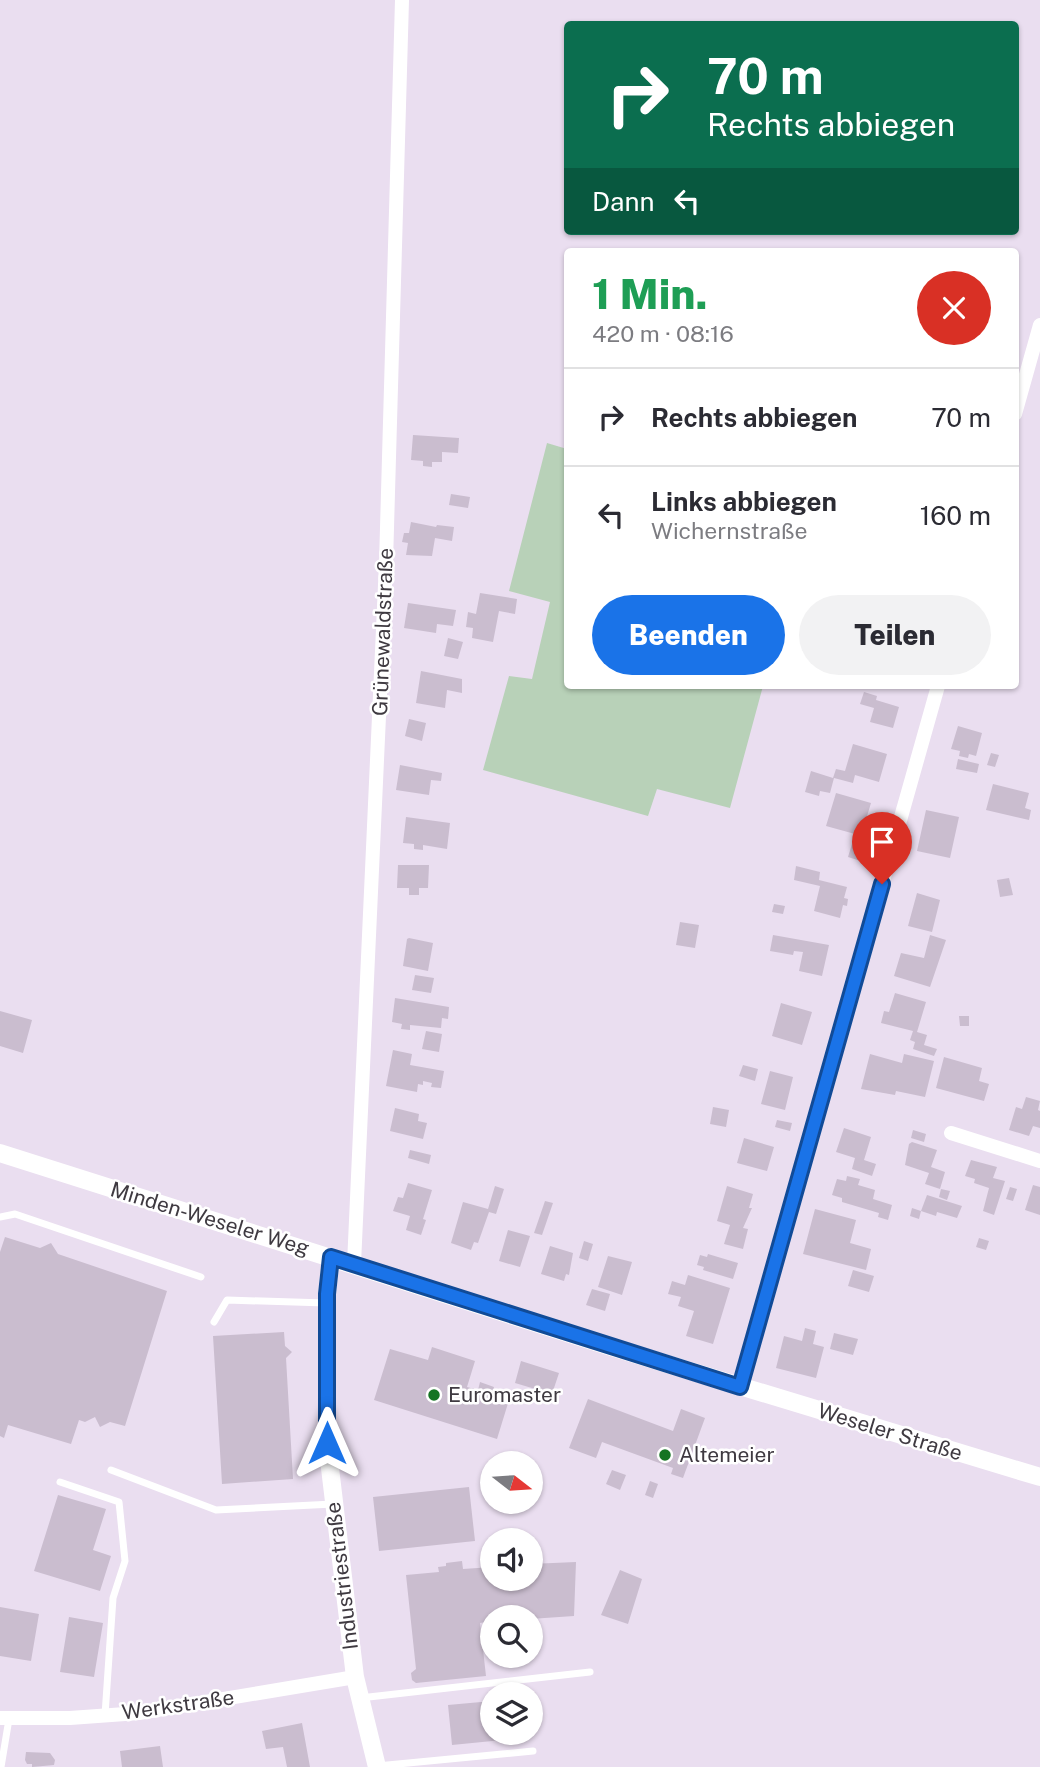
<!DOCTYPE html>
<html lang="de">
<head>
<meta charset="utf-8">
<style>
	:root { --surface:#fff; --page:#f2f2f3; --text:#2b2b33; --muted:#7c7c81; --line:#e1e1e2; --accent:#1a73e8 }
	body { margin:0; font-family:"Public Sans",sans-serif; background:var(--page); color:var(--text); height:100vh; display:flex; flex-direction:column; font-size:26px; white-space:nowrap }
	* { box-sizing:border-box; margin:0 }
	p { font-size:23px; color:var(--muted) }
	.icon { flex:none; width:38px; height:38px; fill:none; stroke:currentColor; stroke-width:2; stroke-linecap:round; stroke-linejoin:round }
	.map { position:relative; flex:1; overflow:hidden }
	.details { position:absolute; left:564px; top:248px; width:455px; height:441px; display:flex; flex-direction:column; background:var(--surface); border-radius:7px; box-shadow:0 2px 5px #0004 }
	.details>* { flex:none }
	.guide { position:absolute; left:564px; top:21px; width:455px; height:214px; border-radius:7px; box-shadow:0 2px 5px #0004; background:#0b6e4f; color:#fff; overflow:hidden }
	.needle { width:46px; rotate:107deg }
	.tools { position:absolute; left:480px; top:1451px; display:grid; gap:14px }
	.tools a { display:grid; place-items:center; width:63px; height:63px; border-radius:50%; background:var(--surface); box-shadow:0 2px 5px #0004; font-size:35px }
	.pin { position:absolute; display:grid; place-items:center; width:60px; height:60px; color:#fff; margin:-72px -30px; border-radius:50% 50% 50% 0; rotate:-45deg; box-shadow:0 0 7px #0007 }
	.pin .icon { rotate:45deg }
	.me { position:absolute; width:77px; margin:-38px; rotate:0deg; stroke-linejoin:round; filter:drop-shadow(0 0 5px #0008) }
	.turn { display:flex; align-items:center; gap:24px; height:147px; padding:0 28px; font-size:32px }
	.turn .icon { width:91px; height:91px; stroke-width:2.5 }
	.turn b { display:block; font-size:49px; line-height:60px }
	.then { display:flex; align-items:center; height:66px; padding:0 28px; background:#0003; gap:14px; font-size:26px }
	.round { display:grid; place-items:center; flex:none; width:74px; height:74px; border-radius:37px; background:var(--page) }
	.head { display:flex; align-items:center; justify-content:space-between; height:119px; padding:0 28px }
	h1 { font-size:42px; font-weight:800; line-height:52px; color:#1e9e55 }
	.action { display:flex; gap:14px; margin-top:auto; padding:14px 28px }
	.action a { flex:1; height:80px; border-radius:42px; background:var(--accent); color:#fff; font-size:28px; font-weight:800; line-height:80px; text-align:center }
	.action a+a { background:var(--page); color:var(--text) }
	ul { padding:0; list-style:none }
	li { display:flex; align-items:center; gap:21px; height:98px; padding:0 28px; border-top:2px solid var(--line) }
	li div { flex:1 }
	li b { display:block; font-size:26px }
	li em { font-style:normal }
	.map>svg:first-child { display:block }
	.green { fill:#b8d1b8 }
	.building { fill:#cabdcf }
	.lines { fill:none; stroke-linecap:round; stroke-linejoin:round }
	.service { stroke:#fff; stroke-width:7 }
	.minor { stroke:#fff; stroke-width:14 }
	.tertiary { stroke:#fff; stroke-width:18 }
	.route-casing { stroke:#114b97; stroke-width:18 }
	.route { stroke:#1a73e8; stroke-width:12 }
	.poi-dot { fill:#157423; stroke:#fff; stroke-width:2.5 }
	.labels { text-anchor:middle; stroke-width:5; stroke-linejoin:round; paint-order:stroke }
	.street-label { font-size:21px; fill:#3f3a41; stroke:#fff }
	.poi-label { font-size:21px; fill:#3f3a41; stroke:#fff; text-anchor:start }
</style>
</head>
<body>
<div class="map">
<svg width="1040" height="1767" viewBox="0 0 1040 1767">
	<rect width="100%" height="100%" fill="#eadef0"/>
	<path class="green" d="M547 443 567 449V686H763L730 808 657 789 648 816 483 770 509 676 532 679 550 602 509 591Z"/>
	<path class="building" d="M413 435 459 438 458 453 442 452V462H432V467L423 466V461L411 460Z
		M451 494 470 497 468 508 449 505Z
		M411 522 436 527 437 525 454 527 452 541 435 538 432 556 406 555 408 543 402 542 404 533H409Z
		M480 593 517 599 515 614 499 611 493 642 472 638 473 628 466 627 468 612 476 614Z
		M408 603 456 610 453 626 437 624 436 633 404 628Z
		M448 638 463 642 458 659 444 656Z
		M421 671 462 679V693L447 690 445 708 416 703Z
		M864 692 877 696 876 700 899 707 893 728 870 722 874 708 860 704Z
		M409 719 426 723 422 741 405 736Z
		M958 726 982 733 976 756 969 754 968 758 959 756 960 751 951 749Z
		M853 744 887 754 879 782 855 775 853 783 834 778 830 793 820 791 819 796 805 792 811 771 833 778 836 769 845 771Z
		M991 753 999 755 995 767 987 765Z
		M958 759 979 764 977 773 956 769Z
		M400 765 442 773 441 781 431 780 429 795 396 790Z
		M993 784 1029 793 1025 808 1031 810 1029 820 986 810Z
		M836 793 871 803 861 836 877 841 870 864 848 857 855 834 826 826Z
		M926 810 959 817 950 858 917 851Z
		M406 817 450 823 447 849 423 845V850L414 849V844L403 843Z
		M398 865H429L428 888H419V895H409V888H397Z
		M796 866 820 872 819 880 847 887 844 898 848 899 847 906 843 905 840 918 814 911 820 886 794 880Z
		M1009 878 1013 895 1000 897 997 880Z
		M917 893 940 900 932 932 908 926Z
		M774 904 785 906 783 914 772 912Z
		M680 922 699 925 695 948 676 945Z
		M773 935 829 945 822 976 799 971 803 952 794 951 793 955 770 951Z
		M930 935 946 940 930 987 894 976 901 953 924 958Z
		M409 938 433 943 428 971 403 966 407 939Z
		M415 975 434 978 431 993 412 990Z
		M895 993 926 1002 917 1032 927 1035 924 1045 937 1049 934 1056 913 1049 915 1042 910 1040 913 1031 881 1023 884 1011 889 1012Z
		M395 998 449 1007 448 1019 442 1018 441 1028 410 1025V1030L401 1029 402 1024 392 1022Z
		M781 1003 812 1012 802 1045 772 1036Z
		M0 1011 32 1020 23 1053 0 1046Z
		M959 1016H969V1026H960Z
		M426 1031 442 1034 439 1052 422 1049Z
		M393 1050 412 1054 410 1065 444 1071 441 1088 431 1087 432 1083 423 1081V1085L418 1084 417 1092 386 1086Z
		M870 1054 902 1063 904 1054 934 1061 925 1097 896 1091 895 1095 861 1089Z
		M944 1057 982 1068 979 1081 989 1084 984 1101 936 1088Z
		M743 1065 758 1069 755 1081 739 1076Z
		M770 1071 793 1077 785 1110 761 1104Z
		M1026 1097 1040 1101 1038 1110 1040 1111V1128L1033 1126 1029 1136 1009 1130 1016 1107 1022 1109Z
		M713 1107 729 1110 726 1127 710 1124Z
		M395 1108 419 1114 418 1121 427 1123 423 1139 390 1131Z
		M777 1120 792 1123 790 1131 775 1127Z
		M844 1128 871 1137 864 1160 876 1164 872 1176 852 1169 855 1158 836 1152Z
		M913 1130 926 1134 924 1142 911 1138Z
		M744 1138 774 1147 767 1171 737 1163Z
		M912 1142 937 1150 931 1167 945 1172 940 1189 925 1184 929 1173 905 1165 909 1144Z
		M410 1150 431 1155 429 1164 408 1158Z
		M971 1160 997 1167 993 1178 1005 1181 994 1215 983 1211 989 1188 974 1183 975 1179 965 1176Z
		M847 1176 860 1179 858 1185 875 1190 873 1199 892 1205 888 1220 878 1217 879 1213 842 1202V1198L832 1195 837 1179 846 1181Z
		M408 1183 432 1190 423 1219 426 1220 421 1235 406 1230 410 1216 393 1211 398 1197 403 1198Z
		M1033 1185 1040 1187V1215L1025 1210Z
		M495 1186 504 1189 496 1214 489 1212 478 1243 474 1242 471 1250 451 1243 463 1202 488 1209Z
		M727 1186 753 1194 749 1208H752L743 1228 748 1229 743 1249 724 1244 730 1225 717 1221Z
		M1010 1187 1017 1189 1013 1201 1006 1199Z
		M941 1189 950 1191 947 1200 939 1197Z
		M927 1195 962 1206 957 1218 937 1212 936 1216 921 1211Z
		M545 1201 553 1203 542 1235 534 1233Z
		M912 1208 921 1211 919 1219 910 1216Z
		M815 1209 856 1220 850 1243 871 1249 866 1270 803 1254Z
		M508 1230 530 1236 520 1267 499 1261Z
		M5 1237 40 1248 51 1243 58 1254 167 1291 125 1426 110 1422 100 1427 95 1417 85 1422 79 1420 71 1444 8 1425 4 1438 0 1436V1252Z
		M979 1238 989 1241 986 1250 976 1247Z
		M584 1241 593 1244 588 1261 579 1258Z
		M550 1246 573 1253 569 1275 566 1274 564 1281 541 1274Z
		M708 1254 738 1263 733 1279 703 1270 704 1267 697 1265 700 1255 707 1257Z
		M608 1256 632 1262 622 1295 598 1287Z
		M853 1270 874 1276 869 1292 848 1286Z
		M688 1275 730 1288 713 1344 686 1336 694 1311 678 1306 681 1297 668 1294 672 1281 685 1285Z
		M592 1289 610 1294 605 1311 586 1305Z
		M805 1328 816 1331 813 1344 824 1347 816 1378 776 1368 784 1336 802 1341Z
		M284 1332 285 1346 292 1352 286 1358 293 1479 222 1484 213 1336Z
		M834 1333 858 1339 853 1355 830 1349Z
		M432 1347 475 1361 467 1387 478 1390 480 1382 494 1387 492 1395 509 1400 497 1439 374 1400 390 1349 428 1360Z
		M521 1361 559 1373 552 1394 515 1383Z
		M588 1399 673 1431 681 1409 705 1418 683 1478 671 1474 673 1468 602 1442 596 1458 569 1448Z
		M612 1470 626 1475 620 1490 606 1484Z
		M650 1481 658 1484 653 1498 645 1495Z
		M469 1487 475 1541 379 1551 373 1497Z
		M58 1495 106 1509 93 1550 111 1556 100 1591 34 1571Z
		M462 1561 463 1569 492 1567V1578H530V1564L576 1562 574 1616 530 1619V1617H492V1621L480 1623 486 1676 416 1683 412 1680 411 1673 416 1669 406 1575 439 1572 438 1567 446 1566V1563Z
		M620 1570 642 1579 628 1624 601 1615Z
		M0 1607 39 1614 31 1661 0 1656Z
		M69 1617 103 1623 94 1677 60 1672Z
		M535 1692 537 1711 530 1712V1693Z
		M492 1701V1732H530V1727H532L533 1737 452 1745 448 1705Z
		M302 1723 310 1767H287L283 1747 266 1749 262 1731Z
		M160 1746 163 1767H122L120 1751Z
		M26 1752 50 1753 55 1760 54 1765 32 1767V1764H27L25 1760Z"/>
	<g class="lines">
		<path class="service" d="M0 1217 15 1214 201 1277
			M214 1322 227 1300 326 1303
			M111 1470 216 1510 333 1504
			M60 1482 119 1502 125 1561 113 1598 105 1715
			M360 1698 590 1672
			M377 1766 533 1751
			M1 1767 9 1719"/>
		<path class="minor" d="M1015 414 1040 325
			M951 1133 1040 1161
			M354 1264 386 563 402 0
			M740 1387 938 686
			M0 1718H70L139 1713 355 1677"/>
		<path class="tertiary" d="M0 1153 608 1346 1040 1477
			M331 1257 327 1294V1443L355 1677 377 1767"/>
	</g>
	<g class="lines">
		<defs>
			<path id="route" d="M327 1443V1294L331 1257 740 1387 882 884"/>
		</defs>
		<use href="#route" class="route-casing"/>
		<use href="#route" class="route"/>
	</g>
	<g class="poi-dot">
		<circle cx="434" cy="1395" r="7"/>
		<circle cx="665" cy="1455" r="7"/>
	</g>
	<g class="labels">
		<g class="street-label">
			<text transform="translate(383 632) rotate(-88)" y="7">Grünewaldstraße</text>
			<text transform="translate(210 1219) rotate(17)" y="7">Minden-Weseler Weg</text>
			<text transform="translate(890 1432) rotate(17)" y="7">Weseler Straße</text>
			<text transform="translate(342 1576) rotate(-97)" y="7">Industriestraße</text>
			<text transform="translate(178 1705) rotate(-8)" y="7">Werkstraße</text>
		</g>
		<g class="poi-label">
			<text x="448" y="1402">Euromaster</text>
			<text x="679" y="1462">Altemeier</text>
		</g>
	</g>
</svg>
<div class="tools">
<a><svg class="needle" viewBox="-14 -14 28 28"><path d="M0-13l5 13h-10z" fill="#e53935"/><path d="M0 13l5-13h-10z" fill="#7c7c81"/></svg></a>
<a><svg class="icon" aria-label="sound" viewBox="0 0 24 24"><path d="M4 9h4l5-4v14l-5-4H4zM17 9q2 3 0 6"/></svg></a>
<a><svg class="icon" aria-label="search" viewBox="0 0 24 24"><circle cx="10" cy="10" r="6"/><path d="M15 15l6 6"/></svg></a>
<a><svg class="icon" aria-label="layers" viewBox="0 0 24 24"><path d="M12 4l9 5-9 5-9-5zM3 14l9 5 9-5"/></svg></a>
</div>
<div class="pin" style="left:882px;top:884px;background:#d93025"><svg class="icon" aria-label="arrive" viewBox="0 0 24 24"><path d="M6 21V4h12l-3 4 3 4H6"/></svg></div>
<svg class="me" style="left:327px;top:1443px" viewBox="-20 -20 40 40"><path d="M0-17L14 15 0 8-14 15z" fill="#1a73e8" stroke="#fff" stroke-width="4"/></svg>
<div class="guide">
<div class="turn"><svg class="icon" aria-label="right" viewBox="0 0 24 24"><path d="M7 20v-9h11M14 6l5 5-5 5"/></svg><div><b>70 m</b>Rechts abbiegen</div></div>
<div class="then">Dann<svg class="icon" aria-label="left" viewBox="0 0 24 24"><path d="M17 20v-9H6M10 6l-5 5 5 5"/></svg></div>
</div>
<section class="details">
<div class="head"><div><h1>1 Min.</h1><p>420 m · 08:16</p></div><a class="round" style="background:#d93025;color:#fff"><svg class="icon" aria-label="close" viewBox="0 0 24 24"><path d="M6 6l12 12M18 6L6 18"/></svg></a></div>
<ul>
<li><svg class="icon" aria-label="right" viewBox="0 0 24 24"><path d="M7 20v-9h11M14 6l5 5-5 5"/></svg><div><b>Rechts abbiegen</b></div><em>70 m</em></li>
<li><svg class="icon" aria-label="left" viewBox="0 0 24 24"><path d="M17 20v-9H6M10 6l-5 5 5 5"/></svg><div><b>Links abbiegen</b><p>Wichernstraße</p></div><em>160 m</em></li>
</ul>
<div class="action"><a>Beenden</a><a>Teilen</a></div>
</section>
</div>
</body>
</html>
